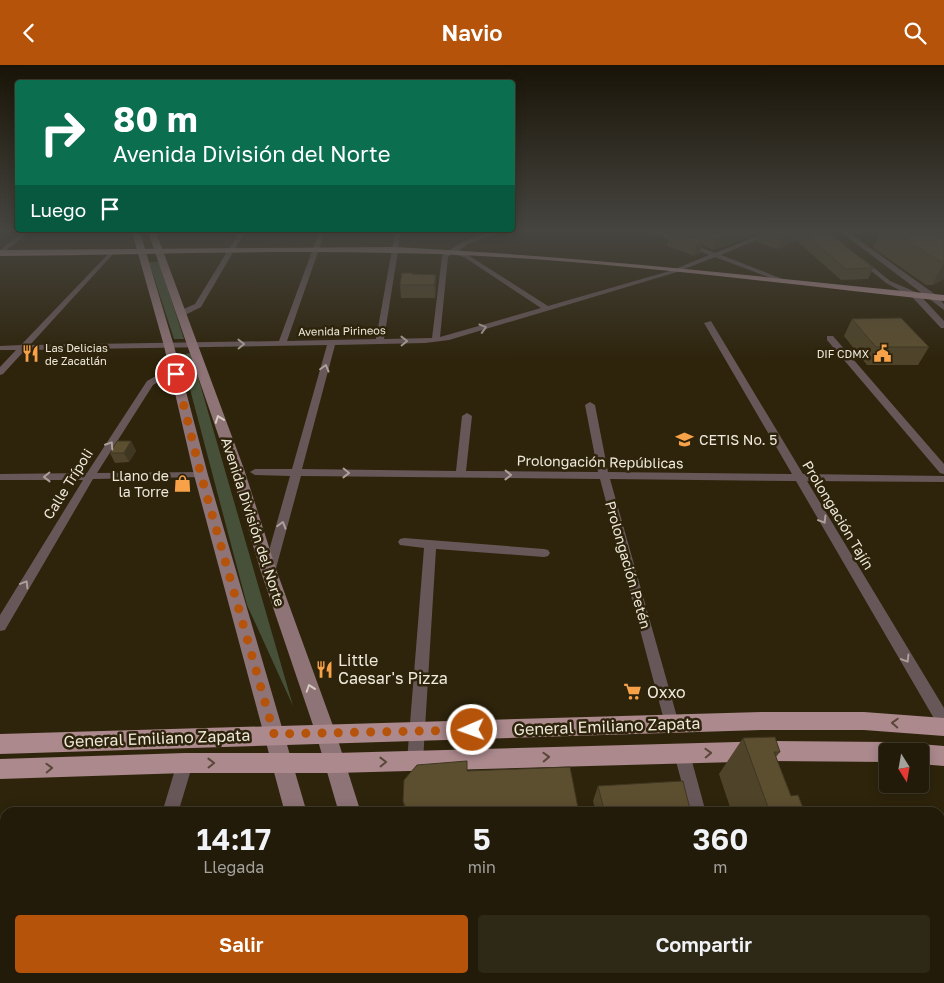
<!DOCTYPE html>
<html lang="es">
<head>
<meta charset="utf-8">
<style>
	:root { --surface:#221b09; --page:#2e2817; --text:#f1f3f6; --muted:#a2a19c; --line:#3f392a; --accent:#b45309 }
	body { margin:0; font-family:"Golos Text",sans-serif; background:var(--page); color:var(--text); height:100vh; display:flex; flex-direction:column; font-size:19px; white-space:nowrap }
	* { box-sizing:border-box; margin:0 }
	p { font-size:16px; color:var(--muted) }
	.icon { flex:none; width:28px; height:28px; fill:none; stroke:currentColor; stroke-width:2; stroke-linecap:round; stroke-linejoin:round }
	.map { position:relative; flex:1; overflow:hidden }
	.details { position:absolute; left:0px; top:742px; width:945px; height:176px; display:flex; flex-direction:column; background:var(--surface); border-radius:15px 15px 0 0; box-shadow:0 2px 12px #0003,0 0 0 1px var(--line) }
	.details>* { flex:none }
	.hud { position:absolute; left:15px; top:15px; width:500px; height:152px; border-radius:5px; box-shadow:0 2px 12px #0003,0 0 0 1px var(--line); background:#0b6e4f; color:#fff; overflow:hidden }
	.needle { width:32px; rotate:169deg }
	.controls { position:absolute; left:879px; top:678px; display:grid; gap:10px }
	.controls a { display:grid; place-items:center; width:50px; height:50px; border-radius:5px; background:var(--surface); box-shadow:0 2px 12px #0003,0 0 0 1px var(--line); font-size:25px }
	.pin { position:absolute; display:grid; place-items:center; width:42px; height:42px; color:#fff; margin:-21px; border:2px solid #fff; border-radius:50%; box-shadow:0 1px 5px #0007 }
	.me { position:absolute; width:55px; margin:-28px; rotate:268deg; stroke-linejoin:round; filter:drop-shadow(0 0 4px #0008) }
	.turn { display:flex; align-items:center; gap:18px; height:105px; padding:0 15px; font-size:22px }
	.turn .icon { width:65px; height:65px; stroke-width:2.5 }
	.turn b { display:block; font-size:35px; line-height:42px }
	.then { display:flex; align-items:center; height:48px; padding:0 15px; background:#0003; gap:10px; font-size:19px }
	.eta { display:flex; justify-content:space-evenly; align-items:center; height:85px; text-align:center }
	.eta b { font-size:30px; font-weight:600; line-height:35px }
	.cta { display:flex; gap:10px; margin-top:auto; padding:10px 15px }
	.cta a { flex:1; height:58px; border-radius:5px; background:var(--accent); color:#fff; font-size:20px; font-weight:600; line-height:58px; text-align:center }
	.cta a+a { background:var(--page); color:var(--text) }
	header { display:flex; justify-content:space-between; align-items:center; height:65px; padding:0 15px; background:var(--accent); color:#fff; font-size:22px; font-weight:600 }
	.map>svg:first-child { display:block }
	.green { fill:#47513a }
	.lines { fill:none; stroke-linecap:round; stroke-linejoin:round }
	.street { fill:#685759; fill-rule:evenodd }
	.secondary { fill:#8e7377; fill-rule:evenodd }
	.primary { fill:#ab898d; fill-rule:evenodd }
	.wall { fill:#4f4429 }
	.shaded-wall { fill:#403722 }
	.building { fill:#5c4f30; stroke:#403722 }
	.oneway { stroke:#aca09a }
	.oneway2 { stroke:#d8ccc2 }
	.oneway3 { stroke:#5a4739 }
	.route { stroke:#b45309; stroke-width:9; stroke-dasharray:0 16.2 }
	.labels { text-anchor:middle; stroke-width:5; stroke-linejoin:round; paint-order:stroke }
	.far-street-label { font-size:11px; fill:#f0e9db; stroke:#2e240c }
	.far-poi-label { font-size:11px; fill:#f0e9db; stroke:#2e240c; text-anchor:start }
	.poi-label { font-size:14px; fill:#f0e9db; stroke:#2e240c; text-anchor:start }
	.street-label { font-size:14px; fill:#f0e9db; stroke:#2e240c }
	.near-poi-label { font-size:16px; fill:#f0e9db; stroke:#2e240c; text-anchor:start }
	.near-street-label { font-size:16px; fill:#f0e9db; stroke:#2e240c }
</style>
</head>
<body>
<header><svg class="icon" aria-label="back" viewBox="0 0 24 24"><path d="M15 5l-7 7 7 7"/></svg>Navio<svg class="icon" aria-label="search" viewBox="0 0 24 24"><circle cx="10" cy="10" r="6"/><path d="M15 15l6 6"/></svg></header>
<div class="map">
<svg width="944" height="918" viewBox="0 0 944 918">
	<rect width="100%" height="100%" fill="#2e240c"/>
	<path class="green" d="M149 197H159L184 274H174Z
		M190 288 194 298 293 641 247 540 181 290Z"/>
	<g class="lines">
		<path class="street" d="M23 167H30L0 190V185Z
			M239 167H245L201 242 185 250H179V246L195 239Z
			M319 167H325L287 276 376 274 395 167H401L384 274 432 273 442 191C457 178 481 167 502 167L468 179 457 187 468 190 548 241 673 205 709 190 652 167H661L715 188 767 167H775L721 190 785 215V217H781L715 192 677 207 449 275 425 278 335 280 302 404 456 406 462 351 467 348 472 351 466 406 598 407 585 340 590 337 595 340 608 407 792 409 704 258 711 256 803 409 944 411V417L807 416 944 643V664L939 662 796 416 610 414 679 659 677 664 672 666 667 664 665 659 600 414 301 411 275 507 273 510H265L263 507 290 411 255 410 250 407 255 404H292L327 280 25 285 3 309 0 310V302L16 285H0V281L21 280 111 186 113 187V189L30 280 279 276ZM452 189 464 192 541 243 440 272 448 192Z
			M841 167H848L936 230 944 239V245Z
			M858 193H862L890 216 918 228 944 256V263H941L912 232 886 218 858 195Z
			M827 271H833L944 399V409L940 408 827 275Z
			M176 306 180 309 179 311 162 315 153 320 97 408 201 407 206 410 205 412 93 414 5 565 0 566V550L83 415H0V409L87 408 147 316 156 311Z
			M404 473 544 484 548 485 550 488 548 491 544 492 436 484 423 696 420 701 415 704 410 701 407 696 424 483 400 480 398 477 400 474Z
			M682 682 687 684 690 689 706 748H690L674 689 677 684Z
			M185 690 191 693 193 698 178 748H162L177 698 179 693Z
			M0 779H5V797H0Z
			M110 914H130L129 918H109Z
			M734 914H754L756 918H736Z"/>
		<path class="secondary" d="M132 167H140L174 281 208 410 307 748H285L194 410 164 281Z
			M148 167H156L244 404 277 507 336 669 361 748H339L316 669 261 507 230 404Z
			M326 914H352L353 918H327Z
			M388 914H414L415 918H389Z"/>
		<path class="primary" d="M395 182C579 191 761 212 944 230V236C762 217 578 191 395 188 263 185 131 190 0 191V185Z
			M761 647H864L944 653V671L864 665H761L0 689V669Z
			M772 676 888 677 895 680 898 686H888V697L772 696 335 708H185L0 714V694L185 688H335Z
			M920 679 944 681V701L920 699V686H911L913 682Z"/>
	</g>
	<path class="wall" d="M687 167H828L873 203 868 214 841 215 797 176 777 184 756 177 759 168 713 185 702 180 700 188 694 191 667 181 670 169 686 170Z
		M880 167H944V214L932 220H926L873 183Z
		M413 209 436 210V222L435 233H401L400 220Z
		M852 254 929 282 918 300H867L844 271Z
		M131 376 136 386 129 397 115 398 110 388Z
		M743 673 780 687 776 692 791 731 803 743 799 748H732L719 709Z
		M467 706 579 748H405L403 736Z
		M598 721 691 748H596L593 736Z
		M574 914H740L741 918H574Z
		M767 914H873L875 918H769Z"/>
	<path class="shaded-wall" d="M736 167H759V168L713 185 716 174Z
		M797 167H800L797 176 777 184 781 174Z
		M703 177 700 188 694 191 697 179Z
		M944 198V214L932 220Z
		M436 210V222L435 233 434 220Z
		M131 376 136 386 129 397 124 388Z"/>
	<path class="building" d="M676 167H679L703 177 697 179 670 169Z
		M696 167H736L716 174Z
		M760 167H797L781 174Z
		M802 167H828L873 203 846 204Z
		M894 167H944V196H939Z
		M402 208H412V209L436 210 434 220H400Z
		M901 253 929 282H876L852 254Z
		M117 376H131L124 388H110Z
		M775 672 780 687H774L791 731 798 730 803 743 769 745 743 673Z
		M467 696V706L570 702 579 748H408L403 736 404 715 417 700Z
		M683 716 691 748H650L649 742 604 745 598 721Z
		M482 914H518L525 918H475Z
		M580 914H740L741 918H581Z
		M786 914H873L875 918H788Z"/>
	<defs><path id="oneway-chevron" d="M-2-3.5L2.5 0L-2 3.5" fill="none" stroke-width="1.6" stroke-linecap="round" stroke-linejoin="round" transform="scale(1.25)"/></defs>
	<g class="oneway">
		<use href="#oneway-chevron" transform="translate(483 263) rotate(-16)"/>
		<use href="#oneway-chevron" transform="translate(404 276) rotate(-1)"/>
		<use href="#oneway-chevron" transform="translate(241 279) rotate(-1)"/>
		<use href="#oneway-chevron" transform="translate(325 303) rotate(-75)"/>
		<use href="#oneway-chevron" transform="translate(110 380) rotate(-57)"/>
		<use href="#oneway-chevron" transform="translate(346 408) rotate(1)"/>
		<use href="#oneway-chevron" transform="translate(508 410) rotate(1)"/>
		<use href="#oneway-chevron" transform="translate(47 412) rotate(179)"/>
		<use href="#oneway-chevron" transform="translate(823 455) rotate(59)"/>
		<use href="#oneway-chevron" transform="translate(282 460) rotate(-74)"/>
		<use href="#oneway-chevron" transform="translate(25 519) rotate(-59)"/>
		<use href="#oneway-chevron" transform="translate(906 594) rotate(59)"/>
	</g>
	<g class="oneway2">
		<use href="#oneway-chevron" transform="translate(219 354) rotate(-110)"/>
		<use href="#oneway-chevron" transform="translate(310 623) rotate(-109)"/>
	</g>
	<g class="oneway3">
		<use href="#oneway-chevron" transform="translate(895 658) rotate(-177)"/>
		<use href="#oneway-chevron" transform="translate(708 688) rotate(-2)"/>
		<use href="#oneway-chevron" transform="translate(546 692) rotate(-2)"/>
		<use href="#oneway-chevron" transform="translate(383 697) rotate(-1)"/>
		<use href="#oneway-chevron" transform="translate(211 698) rotate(-1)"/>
		<use href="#oneway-chevron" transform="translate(49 703) rotate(-2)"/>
	</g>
	<linearGradient id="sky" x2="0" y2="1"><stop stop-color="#191407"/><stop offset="0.56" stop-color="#464540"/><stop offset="1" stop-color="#464540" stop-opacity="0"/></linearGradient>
	<rect width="944" height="296" fill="url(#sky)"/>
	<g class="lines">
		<path class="route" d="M176 309 201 410 274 669 472 665"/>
	</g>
	<defs>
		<symbol id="restaurant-bare" viewBox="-9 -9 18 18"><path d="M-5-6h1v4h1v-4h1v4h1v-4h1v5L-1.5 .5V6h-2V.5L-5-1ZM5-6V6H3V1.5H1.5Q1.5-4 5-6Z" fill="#f7a149" stroke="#2e240c" stroke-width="2.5" paint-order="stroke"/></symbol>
		<symbol id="civic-bare" viewBox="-9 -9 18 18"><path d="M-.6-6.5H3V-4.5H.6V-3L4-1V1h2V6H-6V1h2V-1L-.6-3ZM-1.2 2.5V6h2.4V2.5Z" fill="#f7a149" stroke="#2e240c" stroke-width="2.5" paint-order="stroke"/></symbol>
		<symbol id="school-bare" viewBox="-9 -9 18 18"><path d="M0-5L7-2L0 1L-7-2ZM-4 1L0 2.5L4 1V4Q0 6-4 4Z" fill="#f7a149" stroke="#2e240c" stroke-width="2.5" paint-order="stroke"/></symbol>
		<symbol id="shop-bare" viewBox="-9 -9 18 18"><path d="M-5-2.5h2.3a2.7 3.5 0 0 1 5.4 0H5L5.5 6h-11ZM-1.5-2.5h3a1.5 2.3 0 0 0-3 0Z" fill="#f7a149" stroke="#2e240c" stroke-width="2.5" paint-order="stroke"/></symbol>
		<symbol id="supermarket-bare" viewBox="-9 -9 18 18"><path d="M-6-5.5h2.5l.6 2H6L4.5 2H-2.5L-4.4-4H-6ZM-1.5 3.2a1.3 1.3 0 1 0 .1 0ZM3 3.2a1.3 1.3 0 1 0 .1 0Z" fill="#f7a149" stroke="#2e240c" stroke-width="2.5" paint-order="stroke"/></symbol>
	</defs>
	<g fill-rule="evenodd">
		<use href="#restaurant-bare" x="18" y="276" width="25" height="25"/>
		<use href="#civic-bare" x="870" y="276" width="25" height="25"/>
		<use href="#school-bare" x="672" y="362" width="25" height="25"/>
		<use href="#shop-bare" x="170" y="406" width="25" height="25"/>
		<use href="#restaurant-bare" x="312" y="592" width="25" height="25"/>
		<use href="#supermarket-bare" x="620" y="614" width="25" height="25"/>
	</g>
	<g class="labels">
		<g class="far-street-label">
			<text transform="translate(342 266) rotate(-1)" y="4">Avenida Pirineos</text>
		</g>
		<g class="far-poi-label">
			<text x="45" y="287">Las Delicias<tspan x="45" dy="13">de Zacatlán</tspan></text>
			<text x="869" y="293" text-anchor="end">DIF CDMX</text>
		</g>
		<g class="poi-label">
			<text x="699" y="380">CETIS No. 5</text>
			<text x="169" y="416" text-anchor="end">Llano de<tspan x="169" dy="16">la Torre</tspan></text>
		</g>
		<g class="street-label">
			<text transform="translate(600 397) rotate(1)" y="5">Prolongación Repúblicas</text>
			<text transform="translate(68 419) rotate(-58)" y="5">Calle Trípoli</text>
			<text transform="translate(838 450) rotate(59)" y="5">Prolongación Tajín</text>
			<text transform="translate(253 457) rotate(72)" y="5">Avenida División del Norte</text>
			<text transform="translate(628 500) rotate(74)" y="5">Prolongación Petén</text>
		</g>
		<g class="near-poi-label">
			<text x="338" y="601">Little<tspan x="338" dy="18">Caesar's Pizza</tspan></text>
			<text x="647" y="633">Oxxo</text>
		</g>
		<g class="near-street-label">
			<text transform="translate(607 661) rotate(-2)" y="6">General Emiliano Zapata</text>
			<text transform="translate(157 673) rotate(-2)" y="6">General Emiliano Zapata</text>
		</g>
	</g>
</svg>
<div class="controls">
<a><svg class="needle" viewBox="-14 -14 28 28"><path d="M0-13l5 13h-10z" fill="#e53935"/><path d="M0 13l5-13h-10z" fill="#a2a19c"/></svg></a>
</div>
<div class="pin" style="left:176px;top:309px;background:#d93025"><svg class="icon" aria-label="arrive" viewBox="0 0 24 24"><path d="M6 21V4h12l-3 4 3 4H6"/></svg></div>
<svg class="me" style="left:472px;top:665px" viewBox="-20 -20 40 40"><circle r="17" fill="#b45309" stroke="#fff" stroke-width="3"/><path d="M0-11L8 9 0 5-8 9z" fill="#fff"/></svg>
<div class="hud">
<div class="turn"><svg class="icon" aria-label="right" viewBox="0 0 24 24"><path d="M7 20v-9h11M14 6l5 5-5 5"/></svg><div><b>80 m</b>Avenida División del Norte</div></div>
<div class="then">Luego<svg class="icon" aria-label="arrive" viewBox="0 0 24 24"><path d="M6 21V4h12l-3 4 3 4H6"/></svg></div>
</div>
<section class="details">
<div class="eta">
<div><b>14:17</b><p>Llegada</p></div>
<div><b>5</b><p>min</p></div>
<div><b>360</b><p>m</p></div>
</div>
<div class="cta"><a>Salir</a><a>Compartir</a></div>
</section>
</div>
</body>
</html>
